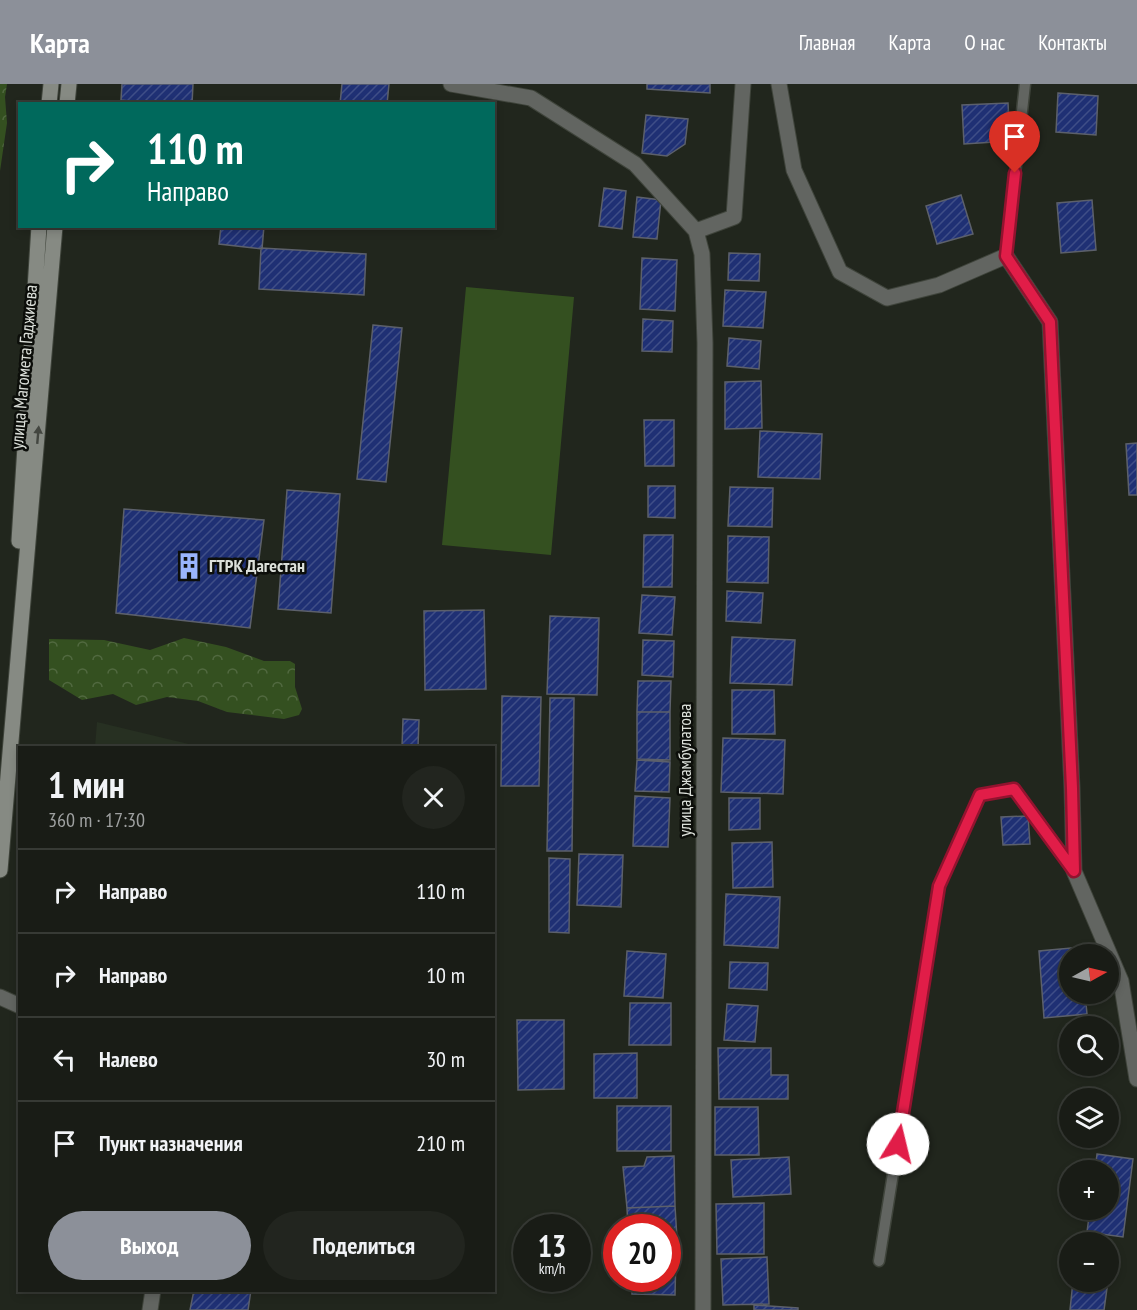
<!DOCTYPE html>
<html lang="ru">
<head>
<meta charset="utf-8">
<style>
	:root { --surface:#191c16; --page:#22251f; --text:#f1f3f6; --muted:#9fa1a1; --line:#373a35; --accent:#8c9099 }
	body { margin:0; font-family:"PT Sans Narrow",sans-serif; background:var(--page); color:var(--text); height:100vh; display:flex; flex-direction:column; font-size:22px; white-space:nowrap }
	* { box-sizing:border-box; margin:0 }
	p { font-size:20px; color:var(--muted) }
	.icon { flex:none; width:33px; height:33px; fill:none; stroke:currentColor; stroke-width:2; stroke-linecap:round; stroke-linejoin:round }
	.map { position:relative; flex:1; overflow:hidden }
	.side { position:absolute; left:18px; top:662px; width:477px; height:546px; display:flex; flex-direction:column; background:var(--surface); border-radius:0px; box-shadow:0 3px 9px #0003,0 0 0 2px var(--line) }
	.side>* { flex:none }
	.guide { position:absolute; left:18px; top:18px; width:477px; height:126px; border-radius:0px; box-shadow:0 3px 9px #0003,0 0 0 2px var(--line); background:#00695c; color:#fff; overflow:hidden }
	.needle { width:39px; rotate:82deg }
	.buttons { position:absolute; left:1059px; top:860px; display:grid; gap:12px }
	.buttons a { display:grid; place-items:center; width:60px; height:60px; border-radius:50%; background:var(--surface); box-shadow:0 3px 9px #0003,0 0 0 2px var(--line); font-size:30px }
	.speed { position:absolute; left:513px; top:1130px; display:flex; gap:12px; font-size:30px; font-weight:700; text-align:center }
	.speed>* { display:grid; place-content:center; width:78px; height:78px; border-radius:50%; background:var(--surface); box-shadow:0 3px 9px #0003,0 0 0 2px var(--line); line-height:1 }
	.speed small { font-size:15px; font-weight:400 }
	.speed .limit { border:9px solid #d22; background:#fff; color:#111 }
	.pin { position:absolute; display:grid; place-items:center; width:51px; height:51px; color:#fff; margin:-62px -26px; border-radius:50% 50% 50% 0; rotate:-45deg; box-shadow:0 0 6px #0007 }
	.pin .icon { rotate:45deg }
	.me { position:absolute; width:66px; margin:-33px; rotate:9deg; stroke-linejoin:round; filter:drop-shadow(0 0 4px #0008) }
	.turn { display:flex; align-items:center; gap:21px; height:126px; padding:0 30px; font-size:27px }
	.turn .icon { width:78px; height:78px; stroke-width:2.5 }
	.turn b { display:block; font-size:42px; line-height:51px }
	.round { display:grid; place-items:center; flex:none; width:63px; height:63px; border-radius:32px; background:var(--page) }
	.summary { display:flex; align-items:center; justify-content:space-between; height:102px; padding:0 30px }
	h1 { font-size:36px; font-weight:700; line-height:45px }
	.cta { display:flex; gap:12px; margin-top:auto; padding:12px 30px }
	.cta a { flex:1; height:69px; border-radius:36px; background:var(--accent); color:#fff; font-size:24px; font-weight:700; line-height:69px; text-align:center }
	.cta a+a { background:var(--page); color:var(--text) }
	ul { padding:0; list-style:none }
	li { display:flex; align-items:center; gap:18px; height:84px; padding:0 30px; border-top:2px solid var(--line) }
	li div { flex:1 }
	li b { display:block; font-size:22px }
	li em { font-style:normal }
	header { display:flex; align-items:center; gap:36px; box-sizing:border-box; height:84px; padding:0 30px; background:var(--accent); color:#fff }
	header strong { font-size:28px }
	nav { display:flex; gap:33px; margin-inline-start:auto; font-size:21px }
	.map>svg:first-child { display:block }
	.built { fill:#273022 }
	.green { fill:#345020 }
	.forest { fill:url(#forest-crowns) }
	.building { fill:url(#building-hatch); stroke:#5c606b; stroke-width:1.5 }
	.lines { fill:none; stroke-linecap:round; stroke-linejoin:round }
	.lane-casing { stroke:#3f443b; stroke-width:13 }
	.street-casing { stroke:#3f443b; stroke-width:17 }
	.secondary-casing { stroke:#3f443b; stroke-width:17 }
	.lane { stroke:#626561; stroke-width:10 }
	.street { stroke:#626561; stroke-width:15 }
	.secondary { stroke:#868a83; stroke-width:15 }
	.oneway { fill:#434640 }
	.route-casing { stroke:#92132f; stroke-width:15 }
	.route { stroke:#e11d48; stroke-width:10 }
	.labels { text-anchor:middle; stroke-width:5; stroke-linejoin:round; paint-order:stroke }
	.street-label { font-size:18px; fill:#dce0da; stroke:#0c0e0a }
	.poi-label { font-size:18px; font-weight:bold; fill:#dce0da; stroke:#0c0e0a; text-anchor:start }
</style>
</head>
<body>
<header>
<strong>Карта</strong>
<nav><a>Главная</a><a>Карта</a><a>О нас</a><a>Контакты</a></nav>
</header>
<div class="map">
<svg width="1137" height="1226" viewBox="0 0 1137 1226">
	<defs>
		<pattern id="forest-crowns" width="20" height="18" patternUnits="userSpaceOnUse" patternTransform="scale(1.5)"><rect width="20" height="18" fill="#345020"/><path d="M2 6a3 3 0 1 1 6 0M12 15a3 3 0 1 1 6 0" fill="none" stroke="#516940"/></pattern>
		<pattern id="building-hatch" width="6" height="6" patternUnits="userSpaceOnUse" patternTransform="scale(1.5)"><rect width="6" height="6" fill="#1f3074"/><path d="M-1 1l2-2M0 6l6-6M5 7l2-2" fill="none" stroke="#3f4e87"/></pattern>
	</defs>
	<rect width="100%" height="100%" fill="#21261d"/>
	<path class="built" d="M97 638 201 663H95Z"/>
	<path class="green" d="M466 203 574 213 551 471 442 461Z"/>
	<path class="forest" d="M0 0H7L5 13 7 39 0 87Z
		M184 554 226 563 264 577H290L295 580V603L302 625 299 631 284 635 227 628 198 617 167 613 136 621 113 610 82 616 49 596V555L104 556 150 566Z"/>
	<path class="building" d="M122 0H193L192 20H156L121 16Z
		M342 0H389L387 20H340Z
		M647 0H710V9L647 5Z
		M1058 9 1098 12 1096 51 1056 48Z
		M1008 19 1010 57 964 60 962 21Z
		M646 31 688 35 685 60 667 72 642 69Z
		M604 104 626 107 622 145 599 142Z
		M961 111 973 150 937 160 926 122Z
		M637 113 661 116 657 155 633 153Z
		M1092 116 1096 166 1061 169 1057 119Z
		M221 142H264L262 165 219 160Z
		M261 164 366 170 364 211 259 205Z
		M729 169 760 170 759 197 728 196Z
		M642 174 677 176 675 227 640 225Z
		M725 206 766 208 763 244 723 242Z
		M643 235 673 237 672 268 642 267Z
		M373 241 402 244 386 398 357 395Z
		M729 254 761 257 759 285 727 282Z
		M761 297 762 344 725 345V298Z
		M644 336H674V382H645Z
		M760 347 822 350 820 395 758 393Z
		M1137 359V411H1129L1126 360Z
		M648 402H675V434L648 433Z
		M730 403 773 404 772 443 728 442Z
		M287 406 340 410 331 529 278 525Z
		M124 425 264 436 250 544 116 529Z
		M644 451H673L672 503H643Z
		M728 452 769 453 768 499 727 498Z
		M727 507 763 509 761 539 726 537Z
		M642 511 675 513 672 551 639 549Z
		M484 526 486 605 425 606 424 527Z
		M550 532 599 534 597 611 547 610Z
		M732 553 795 556 792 601 730 599Z
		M643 556 674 557 673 593 642 591Z
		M638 597H671L670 628H637Z
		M732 606H774L775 650H732Z
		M502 612 541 613 539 702H501Z
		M550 614H574L572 767H547Z
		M637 628H670V676L637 675Z
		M403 635 419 636 418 663H402Z
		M723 654 785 656 783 710 721 708Z
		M637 676 670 678 669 708 635 707Z
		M635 712 670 714 668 763 633 762Z
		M729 714H760V745L729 746Z
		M1028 732 1030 760 1003 761 1001 733Z
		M772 758 773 803 733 804 732 759Z
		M579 770 623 771 621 823 577 821Z
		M549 774 570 775 569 849 549 848Z
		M726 810 780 813 778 864 724 861Z
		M1082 863V870H1070V909H1085L1087 930 1044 934 1039 867Z
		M627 867 666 870 663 914 624 912Z
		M730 878 768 879 767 906 729 904Z
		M630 919H671V961H629Z
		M727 920 758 922 755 958 724 956Z
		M517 936H564V1005L518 1006Z
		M718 964H771V991H788V1015H719Z
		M637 969V1014H594V970Z
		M617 1022H671V1067H617Z
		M715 1023H758L759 1071H715Z
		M1097 1070 1133 1075 1123 1153 1087 1148 1090 1125H1108V1086H1095Z
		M674 1072 675 1122 627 1124 623 1083 644 1082 647 1073Z
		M789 1073 791 1110 733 1113 731 1076Z
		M764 1119V1170H717L716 1120Z
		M675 1122 677 1155H668V1143H628L627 1124Z
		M668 1171H676L675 1211 632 1210V1194H668Z
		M767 1173 769 1220 723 1221 721 1175Z
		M1073 1197H1108L1104 1226H1070Z
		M194 1206H251L248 1226H190Z
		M754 1221 798 1224V1226H754Z"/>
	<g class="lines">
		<defs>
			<path id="lane" d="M1006 172 1025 0
				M879 1177 939 802 980 711 1014 705 1073 785"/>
			<path id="street" d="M451 0 531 14 635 80 696 147 702 170 705 259 703 1226
				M779 0 794 86 840 188 887 214 939 201 1006 172 1050 238 1072 704 1074 787 1121 897 1137 995
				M696 147 734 133 743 0
				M0 913 20 922
				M150 1226 153 1206"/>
			<path id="secondary" d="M49 20 51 0
				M67 20 69 0
				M19 457 39 142
				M0 786 55 142"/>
		</defs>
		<use href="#lane" class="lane-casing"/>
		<use href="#street" class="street-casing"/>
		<use href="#secondary" class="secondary-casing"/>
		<use href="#lane" class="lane"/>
		<use href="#street" class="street"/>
		<use href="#secondary" class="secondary"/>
	</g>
	<defs><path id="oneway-solid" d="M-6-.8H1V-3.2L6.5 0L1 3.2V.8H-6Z" transform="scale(1.5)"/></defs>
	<use class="oneway" href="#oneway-solid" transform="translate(38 351) rotate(-85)"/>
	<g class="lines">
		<defs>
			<path id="route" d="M898 1060 939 802 980 711 1014 705 1074 787 1072 704 1050 238 1006 172 1015 89"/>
		</defs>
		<use href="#route" class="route-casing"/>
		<use href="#route" class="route"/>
	</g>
	<defs>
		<symbol id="building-bare" viewBox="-9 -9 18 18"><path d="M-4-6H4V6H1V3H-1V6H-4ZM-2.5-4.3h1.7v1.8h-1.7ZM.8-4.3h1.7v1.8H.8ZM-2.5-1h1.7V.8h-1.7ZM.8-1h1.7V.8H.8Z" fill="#9ab5fd" stroke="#0c0e0a" stroke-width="2.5" paint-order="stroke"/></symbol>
	</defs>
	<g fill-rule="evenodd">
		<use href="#building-bare" x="170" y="463" width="38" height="38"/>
	</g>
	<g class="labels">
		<g class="street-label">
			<text transform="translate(24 283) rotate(-85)" y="6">улица Магомета Гаджиева</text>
			<text transform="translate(685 686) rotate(-90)" y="6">улица Джамбулатова</text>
		</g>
		<g class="poi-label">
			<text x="209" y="488">ГТРК Дагестан</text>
		</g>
	</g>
</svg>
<div class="buttons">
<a><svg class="needle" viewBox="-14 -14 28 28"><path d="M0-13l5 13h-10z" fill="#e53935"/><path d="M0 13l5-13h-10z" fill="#9fa1a1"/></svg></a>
<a><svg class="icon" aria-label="search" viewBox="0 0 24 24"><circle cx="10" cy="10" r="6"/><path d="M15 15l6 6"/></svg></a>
<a><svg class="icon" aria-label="layers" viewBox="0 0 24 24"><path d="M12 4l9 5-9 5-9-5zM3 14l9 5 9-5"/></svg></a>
<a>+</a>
<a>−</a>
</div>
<div class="speed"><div>13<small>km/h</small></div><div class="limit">20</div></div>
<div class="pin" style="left:1015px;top:89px;background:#d93025"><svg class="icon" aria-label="arrive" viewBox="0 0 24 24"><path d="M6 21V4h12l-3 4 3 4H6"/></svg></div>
<svg class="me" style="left:898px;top:1060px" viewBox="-20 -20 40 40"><circle r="19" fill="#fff"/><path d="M0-13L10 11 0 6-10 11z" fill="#e11d48"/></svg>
<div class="guide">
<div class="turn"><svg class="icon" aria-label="right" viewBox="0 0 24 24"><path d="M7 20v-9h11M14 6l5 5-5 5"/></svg><div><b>110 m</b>Направо</div></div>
</div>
<section class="side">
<div class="summary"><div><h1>1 мин</h1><p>360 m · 17:30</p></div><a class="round"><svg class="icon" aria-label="close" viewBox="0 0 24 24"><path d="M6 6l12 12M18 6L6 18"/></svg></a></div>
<ul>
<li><svg class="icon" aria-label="right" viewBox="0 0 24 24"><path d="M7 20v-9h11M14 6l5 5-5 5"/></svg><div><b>Направо</b></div><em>110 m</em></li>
<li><svg class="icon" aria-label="right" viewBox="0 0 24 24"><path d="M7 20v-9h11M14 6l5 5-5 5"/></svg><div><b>Направо</b></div><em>10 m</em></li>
<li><svg class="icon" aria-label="left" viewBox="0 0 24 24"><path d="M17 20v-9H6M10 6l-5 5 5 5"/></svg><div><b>Налево</b></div><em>30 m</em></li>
<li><svg class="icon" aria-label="arrive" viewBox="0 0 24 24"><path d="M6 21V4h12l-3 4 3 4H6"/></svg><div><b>Пункт назначения</b></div><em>210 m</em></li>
</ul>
<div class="cta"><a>Выход</a><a>Поделиться</a></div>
</section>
</div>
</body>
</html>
